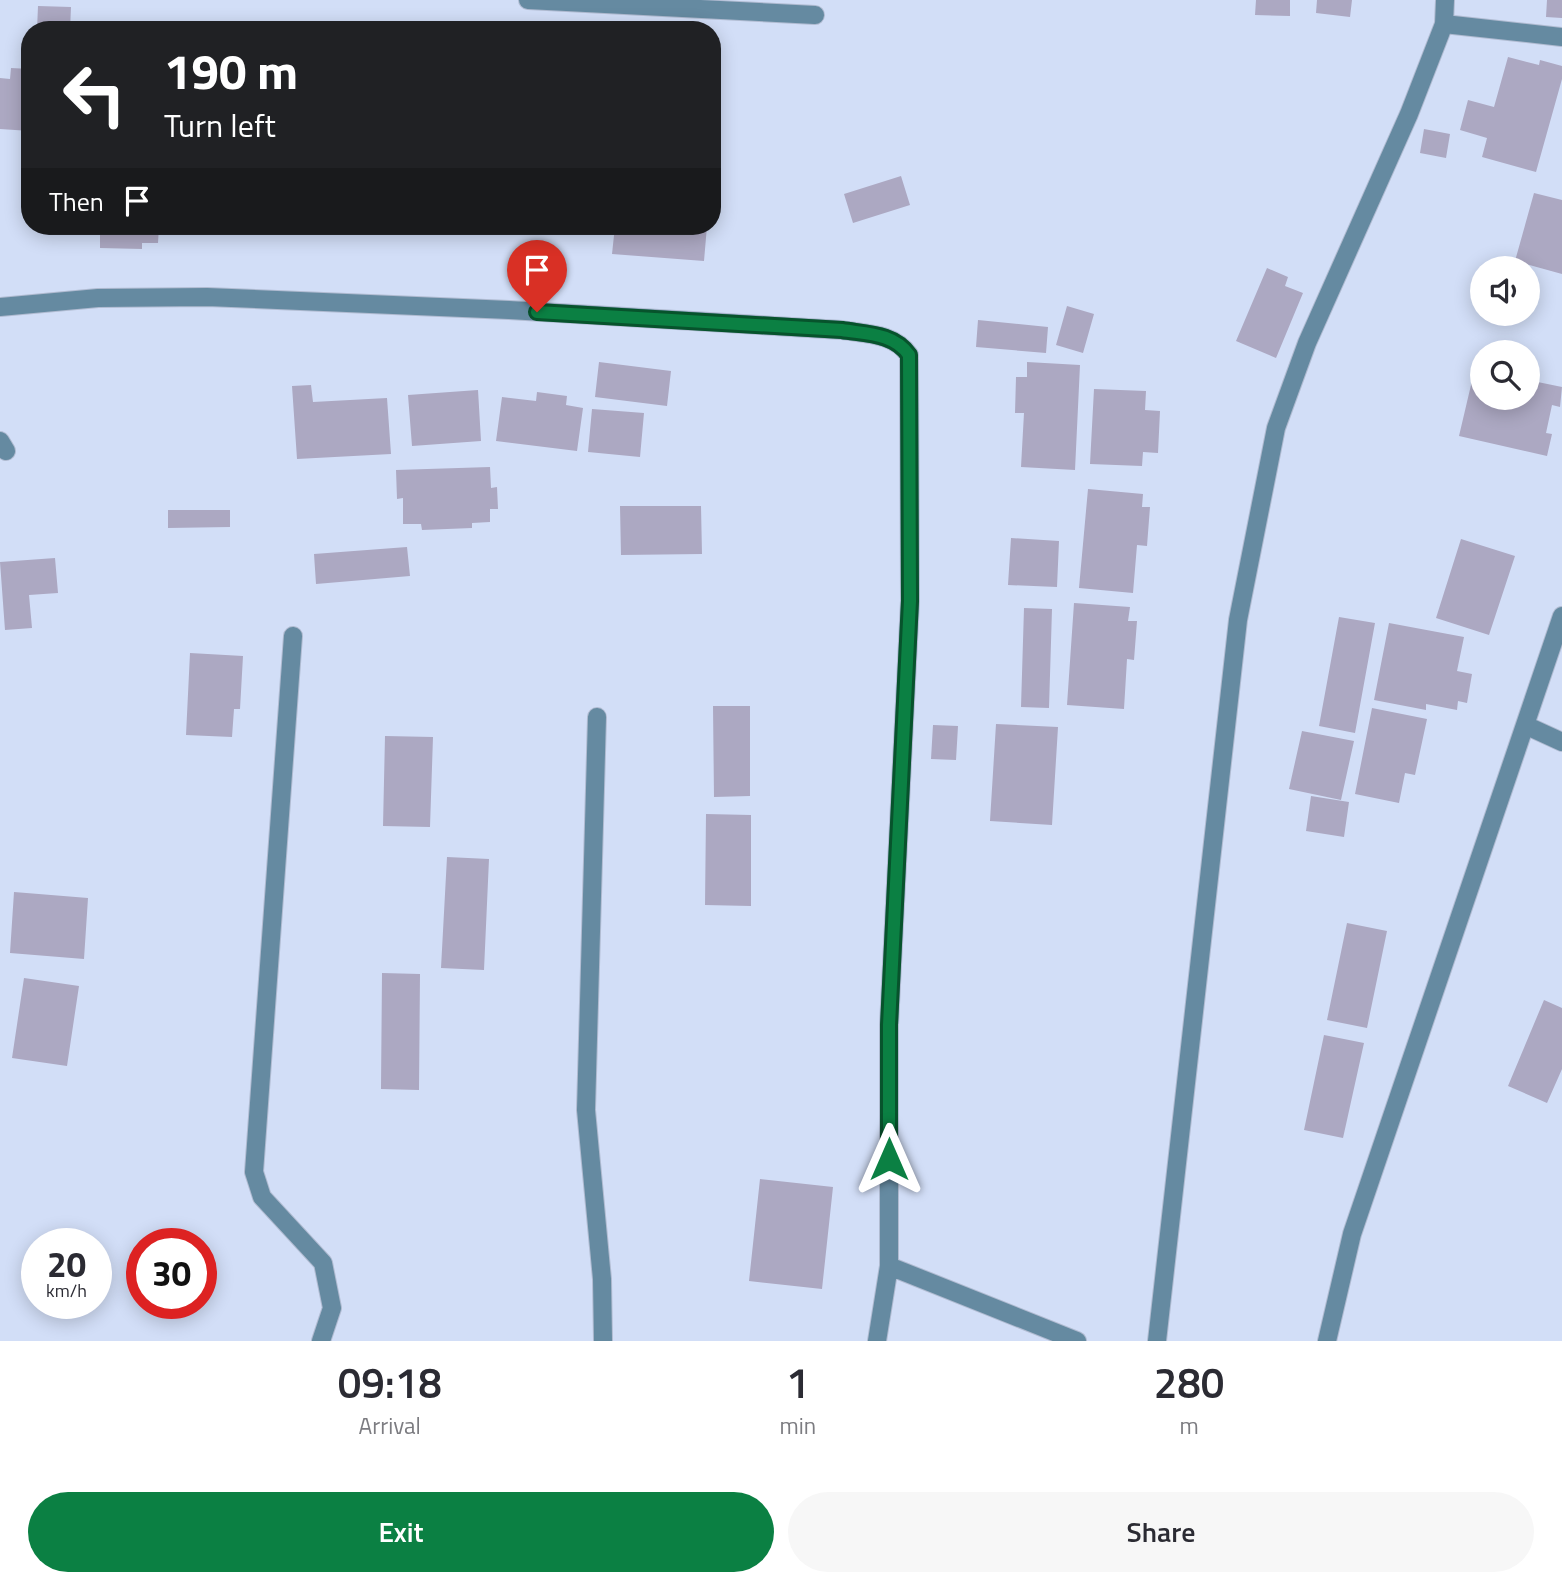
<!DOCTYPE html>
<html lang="en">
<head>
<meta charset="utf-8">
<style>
	:root { --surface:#fff; --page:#f7f7f7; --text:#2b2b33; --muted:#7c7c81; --accent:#0b8043 }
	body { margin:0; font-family:"Titillium Web",sans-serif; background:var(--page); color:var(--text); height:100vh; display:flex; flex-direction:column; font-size:26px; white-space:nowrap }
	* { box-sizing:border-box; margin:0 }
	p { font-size:23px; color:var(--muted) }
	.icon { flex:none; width:38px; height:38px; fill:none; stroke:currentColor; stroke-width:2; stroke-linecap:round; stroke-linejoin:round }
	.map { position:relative; height:1341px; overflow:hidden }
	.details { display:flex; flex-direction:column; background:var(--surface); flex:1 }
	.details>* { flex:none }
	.top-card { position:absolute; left:21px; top:21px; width:700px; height:214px; border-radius:28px; box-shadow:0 4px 18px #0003; background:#202124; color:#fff; overflow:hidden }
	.buttons { position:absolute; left:1470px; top:256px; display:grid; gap:14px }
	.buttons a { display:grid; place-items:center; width:70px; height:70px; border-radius:50%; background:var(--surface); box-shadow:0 4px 18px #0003; font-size:35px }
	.speed { position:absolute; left:21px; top:1228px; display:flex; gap:14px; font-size:35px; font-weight:700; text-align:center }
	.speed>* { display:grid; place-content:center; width:91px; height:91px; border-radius:50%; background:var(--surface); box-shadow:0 4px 18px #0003; line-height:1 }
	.speed small { font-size:18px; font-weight:400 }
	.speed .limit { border:10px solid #d22; background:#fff; color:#111 }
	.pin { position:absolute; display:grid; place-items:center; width:60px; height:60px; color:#fff; margin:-72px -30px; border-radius:50% 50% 50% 0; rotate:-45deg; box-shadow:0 0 7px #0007 }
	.pin .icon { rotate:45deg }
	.me { position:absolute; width:77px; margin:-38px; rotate:0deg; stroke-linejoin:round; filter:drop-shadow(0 0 5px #0008) }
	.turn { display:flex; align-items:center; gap:24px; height:147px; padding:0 28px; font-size:32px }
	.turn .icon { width:91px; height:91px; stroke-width:2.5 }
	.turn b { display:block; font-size:49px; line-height:60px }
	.then { display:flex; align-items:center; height:66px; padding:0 28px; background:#0003; gap:14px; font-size:26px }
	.eta { display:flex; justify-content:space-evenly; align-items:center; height:119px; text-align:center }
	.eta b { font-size:42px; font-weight:600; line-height:49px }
	.cta { display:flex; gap:14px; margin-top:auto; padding:14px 28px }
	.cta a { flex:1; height:80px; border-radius:42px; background:var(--accent); color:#fff; font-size:28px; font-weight:600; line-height:80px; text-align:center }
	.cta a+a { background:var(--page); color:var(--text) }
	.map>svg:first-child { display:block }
	.building { fill:#aca8c2 }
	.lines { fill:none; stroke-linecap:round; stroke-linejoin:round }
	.street-casing { stroke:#b0bbd1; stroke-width:20 }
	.street { stroke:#658aa1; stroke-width:18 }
	.route-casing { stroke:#07532c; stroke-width:18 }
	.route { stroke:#0b8043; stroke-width:12 }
</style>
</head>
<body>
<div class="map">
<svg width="1562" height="1341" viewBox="0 0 1562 1341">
	<rect width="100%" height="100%" fill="#d2def7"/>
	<path class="building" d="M1256 0H1290V16L1255 15Z
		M1317 0H1352L1350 17 1316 13Z
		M1547 0H1562V18L1546 17Z
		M38 6 71 7 70 30H37Z
		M1508 57 1539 65 1540 60 1562 66V79L1536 172 1482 157 1487 138 1460 130 1468 100 1494 107Z
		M11 68 30 69V131L0 129V78L10 79Z
		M1424 129 1450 134 1446 158 1420 153Z
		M712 133 719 134 717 176H712Z
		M901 176 910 205 853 223 844 194Z
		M1534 193 1562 200V274L1515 261Z
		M75 226H159L158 243H142V249L100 248V234L75 233Z
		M317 226H339V233H317Z
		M615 226H707L704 261 612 254Z
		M1267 268 1288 277 1285 286 1303 293 1276 358 1236 341Z
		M1067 306 1094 314 1083 353 1056 345Z
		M978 320 1048 327 1046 353 976 347Z
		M599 362 671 371 667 406 595 397Z
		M1027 362 1080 365 1075 470 1021 467 1024 413H1015L1016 377H1027Z
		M1475 368 1482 370V397H1528V380L1562 387 1560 407 1552 405 1546 433 1552 434 1547 456 1459 436Z
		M311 385 313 402 387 398 391 454 297 459 292 386Z
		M1094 389 1146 391 1145 410 1160 411 1158 453 1143 452 1142 466 1090 464Z
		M478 390 481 441 412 446 408 395Z
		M537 392 567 396 566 405 583 408 577 451 496 441 502 397 536 401Z
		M592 409 644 413 640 457 588 452Z
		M490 467 491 488 497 487 498 509H490V522L472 523V528L422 530 421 524H403V498L397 499 396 470Z
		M1088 489 1143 494 1142 507H1150L1147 546 1137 545 1133 593 1079 588Z
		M620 506H701L702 554 621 555Z
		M168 510H230V527L168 528Z
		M1011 538 1059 541 1057 587 1008 585Z
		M1461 539 1515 556 1489 635 1436 618Z
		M407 547 410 576 316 584 314 554Z
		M55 558 58 593 29 595 32 628 5 630 0 562Z
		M1074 603 1130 607 1128 621H1137L1134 660 1127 659 1124 709 1067 705Z
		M1024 608 1052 609 1049 708 1021 707Z
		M1339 617 1375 623 1355 733 1319 726Z
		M1389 623 1464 637 1457 671 1472 674 1467 703 1458 701 1457 710 1426 704V710L1374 700Z
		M190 653 243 656 240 709H234L232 737 186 735Z
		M713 706H750V796L714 797Z
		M1372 708 1427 719 1415 775 1405 773 1399 803 1355 794Z
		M996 724 1058 727 1052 825 990 821Z
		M933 725 958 726 956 760 931 759Z
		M1302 731 1354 741 1341 800 1289 789Z
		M385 736 433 737 430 827 383 826Z
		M1311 796 1349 802 1344 837 1306 831Z
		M706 814 751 815V906L705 905Z
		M447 857 489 859 484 970 441 968Z
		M14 892 88 898 84 959 10 953Z
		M1347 923 1387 931 1367 1028 1327 1020Z
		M382 973 420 974 419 1090 381 1089Z
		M24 978 79 986 67 1066 12 1058Z
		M1544 1000 1562 1008V1069L1547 1103 1508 1086Z
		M1324 1035 1364 1043 1343 1138 1304 1130Z
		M760 1179 833 1187 822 1289 749 1281Z"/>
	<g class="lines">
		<defs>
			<path id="street" d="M528 0 815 15
				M1444 24 1562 37
				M0 307 98 298 207 297 509 310 842 330C866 334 894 333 909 355L910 601 889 1025V1266L877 1341
				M0 441 6 451
				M293 636 254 1172 262 1197 323 1263 332 1308 321 1341
				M597 717 586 1110 602 1279 603 1341
				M1525 725 1562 742
				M889 1266 1077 1341
				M1157 1341 1238 620 1276 428 1307 343 1409 114 1444 24 1445 0
				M1327 1341 1352 1234 1562 616"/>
		</defs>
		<use href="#street" class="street-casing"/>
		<use href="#street" class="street"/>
	</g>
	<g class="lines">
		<defs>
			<path id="route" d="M537 312 842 330C866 334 894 333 909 355L910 601 889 1025V1159"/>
		</defs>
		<use href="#route" class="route-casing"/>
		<use href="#route" class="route"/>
	</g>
</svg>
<div class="buttons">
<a><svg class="icon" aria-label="sound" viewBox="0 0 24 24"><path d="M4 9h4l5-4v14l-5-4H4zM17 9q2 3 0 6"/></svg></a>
<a><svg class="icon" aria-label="search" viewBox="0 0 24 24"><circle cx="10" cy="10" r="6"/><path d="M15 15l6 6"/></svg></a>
</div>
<div class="speed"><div>20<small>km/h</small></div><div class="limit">30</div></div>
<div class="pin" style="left:537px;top:312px;background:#d93025"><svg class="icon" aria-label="arrive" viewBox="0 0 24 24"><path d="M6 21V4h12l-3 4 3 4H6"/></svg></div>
<svg class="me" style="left:889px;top:1159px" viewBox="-20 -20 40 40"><path d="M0-17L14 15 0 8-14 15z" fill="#0b8043" stroke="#fff" stroke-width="4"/></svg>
<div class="top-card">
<div class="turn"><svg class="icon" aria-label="left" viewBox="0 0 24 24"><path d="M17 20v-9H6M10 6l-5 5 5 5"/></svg><div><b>190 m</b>Turn left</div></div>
<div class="then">Then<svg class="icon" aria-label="arrive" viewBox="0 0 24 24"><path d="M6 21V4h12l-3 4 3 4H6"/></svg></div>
</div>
</div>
<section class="details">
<div class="eta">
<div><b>09:18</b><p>Arrival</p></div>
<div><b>1</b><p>min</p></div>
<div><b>280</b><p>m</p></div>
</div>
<div class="cta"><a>Exit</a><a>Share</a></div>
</section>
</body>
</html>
